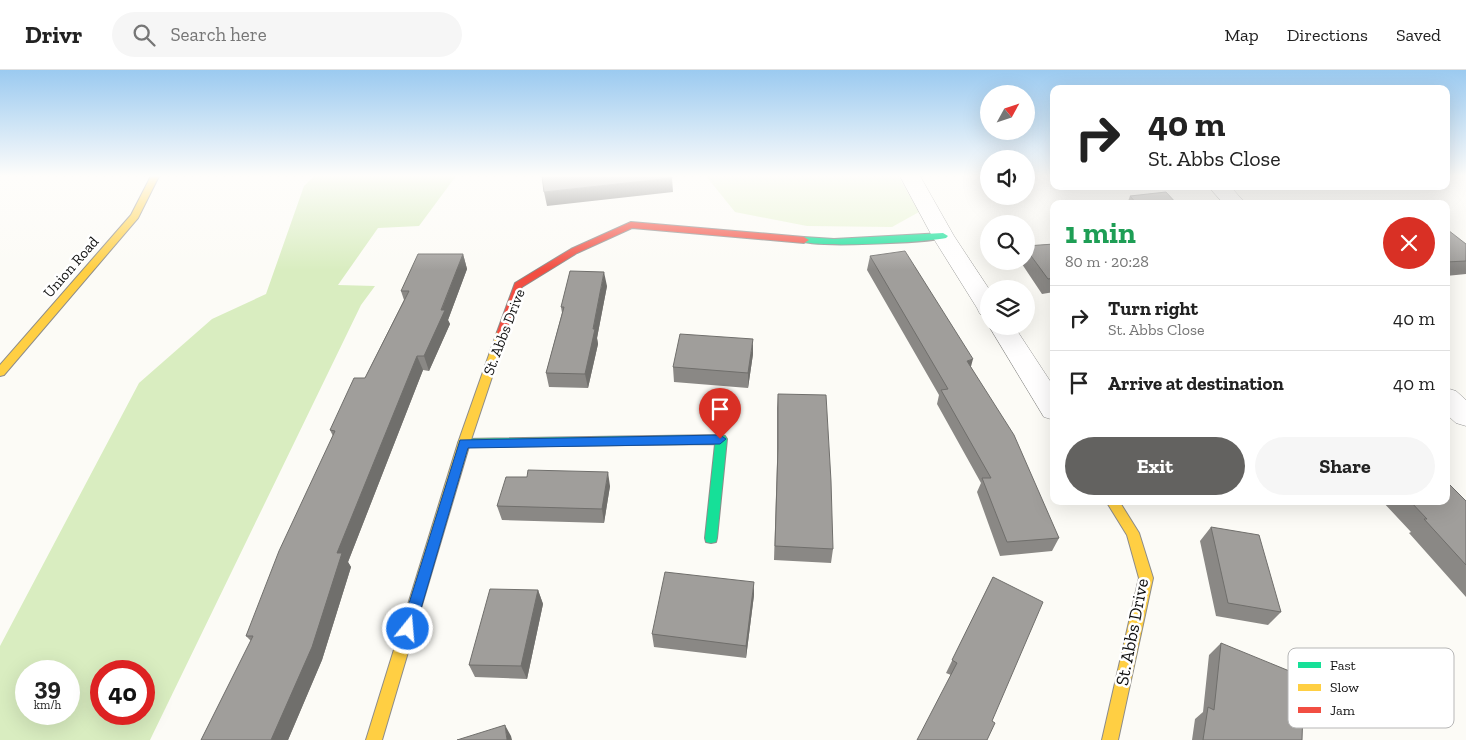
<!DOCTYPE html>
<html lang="en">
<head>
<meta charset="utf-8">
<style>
	:root { --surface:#fff; --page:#f6f6f6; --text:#222; --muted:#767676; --line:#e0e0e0; --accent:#636260 }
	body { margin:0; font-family:"Zilla Slab",serif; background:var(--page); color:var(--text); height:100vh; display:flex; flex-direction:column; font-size:19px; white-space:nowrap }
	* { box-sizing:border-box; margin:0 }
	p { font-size:16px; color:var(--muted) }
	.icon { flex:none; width:28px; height:28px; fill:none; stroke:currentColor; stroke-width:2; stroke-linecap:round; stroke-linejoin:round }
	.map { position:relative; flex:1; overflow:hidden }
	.panel { position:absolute; left:1050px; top:130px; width:400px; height:305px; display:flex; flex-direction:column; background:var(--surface); border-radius:10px; box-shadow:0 5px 20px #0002 }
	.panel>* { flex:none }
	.hud { position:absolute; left:1050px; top:15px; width:400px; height:105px; border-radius:10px; box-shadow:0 5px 20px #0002; background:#fff; color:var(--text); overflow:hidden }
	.needle { width:32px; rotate:50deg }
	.fabs { position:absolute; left:980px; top:15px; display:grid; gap:10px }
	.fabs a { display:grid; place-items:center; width:55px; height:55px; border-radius:50%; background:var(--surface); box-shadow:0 5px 20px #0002; font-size:25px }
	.speed { position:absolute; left:15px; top:590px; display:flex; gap:10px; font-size:25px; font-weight:700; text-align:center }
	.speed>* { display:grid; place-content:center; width:65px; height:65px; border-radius:50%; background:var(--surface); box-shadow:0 5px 20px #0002; line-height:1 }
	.speed small { font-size:12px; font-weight:400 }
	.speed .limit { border:8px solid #d22; background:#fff; color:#111 }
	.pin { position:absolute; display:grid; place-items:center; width:42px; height:42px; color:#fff; margin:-51px -21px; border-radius:50% 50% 50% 0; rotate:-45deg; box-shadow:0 0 5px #0007 }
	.pin .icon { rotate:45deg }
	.me { position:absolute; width:55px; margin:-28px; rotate:17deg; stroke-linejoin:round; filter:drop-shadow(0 0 4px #0008) }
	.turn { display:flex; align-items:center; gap:18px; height:105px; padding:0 15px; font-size:22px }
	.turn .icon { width:65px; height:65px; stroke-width:2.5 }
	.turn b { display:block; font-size:35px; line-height:42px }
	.round { display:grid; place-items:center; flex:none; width:52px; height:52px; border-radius:26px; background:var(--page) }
	.head { display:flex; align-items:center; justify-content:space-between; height:85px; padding:0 15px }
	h1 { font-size:30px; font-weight:700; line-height:38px; color:#1e9e55 }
	.cta { display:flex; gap:10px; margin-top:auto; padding:10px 15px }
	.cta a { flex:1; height:58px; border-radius:30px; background:var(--accent); color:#fff; font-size:20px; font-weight:700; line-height:58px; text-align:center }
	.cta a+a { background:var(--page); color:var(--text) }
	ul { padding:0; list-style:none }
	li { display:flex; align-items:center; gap:15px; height:65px; padding:0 15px; border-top:1px solid var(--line) }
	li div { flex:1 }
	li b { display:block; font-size:19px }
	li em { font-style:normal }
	header { display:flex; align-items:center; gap:30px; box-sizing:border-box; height:70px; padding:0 25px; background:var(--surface); border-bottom:1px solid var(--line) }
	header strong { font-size:24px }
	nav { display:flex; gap:28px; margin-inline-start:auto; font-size:18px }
	.search { width:350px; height:45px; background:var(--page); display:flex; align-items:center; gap:12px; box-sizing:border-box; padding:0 18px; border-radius:28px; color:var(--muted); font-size:19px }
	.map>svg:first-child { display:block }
	.green { fill:#e8f4d3 }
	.forest { fill:#d9edc0; fill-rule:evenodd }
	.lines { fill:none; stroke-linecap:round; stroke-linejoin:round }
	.street-casing { stroke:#969694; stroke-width:1 }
	.fast-casing { stroke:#8d8c8a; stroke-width:2 }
	.slow-casing { stroke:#8d8c8a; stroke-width:2 }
	.jam-casing { stroke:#8d8c8a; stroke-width:2 }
	.street { fill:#fffefe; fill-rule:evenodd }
	.fast { fill:#16e098; fill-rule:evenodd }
	.slow { fill:#ffcf43; fill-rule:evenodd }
	.jam { fill:#f24e42; fill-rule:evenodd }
	.wall { fill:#8a8885 }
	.shaded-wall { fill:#706f6c }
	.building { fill:#a09e9b; stroke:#706f6c }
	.route { fill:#1a73e8; stroke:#114b97 }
	.labels { text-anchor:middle; stroke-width:5; stroke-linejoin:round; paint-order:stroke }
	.street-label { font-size:15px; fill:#101010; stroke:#fff }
	.near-street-label { font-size:18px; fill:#101010; stroke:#fff }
	.key { fill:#fff; stroke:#b7b7b7; stroke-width:1 }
	.key-label { font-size:14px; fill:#101010 }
</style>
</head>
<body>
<header>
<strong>Drivr</strong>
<div class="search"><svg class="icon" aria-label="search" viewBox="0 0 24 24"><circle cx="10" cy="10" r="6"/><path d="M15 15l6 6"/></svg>Search here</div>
<nav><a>Map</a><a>Directions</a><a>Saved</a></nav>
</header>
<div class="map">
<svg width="1466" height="670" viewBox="0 0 1466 670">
	<rect width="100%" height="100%" fill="#fcfbf6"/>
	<path class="green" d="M706 106H898L919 142 892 157 807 156 735 142Z"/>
	<path class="forest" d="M314 106H456L419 156 378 158 338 215 375 216 361 235 150 670H0V576L139 313 212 249 266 224 304 116ZM69 601V644H26V601ZM144 601V644H101V601Z"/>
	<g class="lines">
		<defs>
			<path id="street" d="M900 106H920L954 166 989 219V246L980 244 977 238 932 166Z
				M1208 116H1230L1246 134H1224Z
				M989 256H1014L1054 317V350L1044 347Z
				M1446 318 1456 321 1466 330V356L1456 353 1446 344Z"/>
			<path id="fast" d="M943 163 948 166 946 168C928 172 810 179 799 170L804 167 834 169Z
				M721 365 725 366 727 369 717 468 716 472 711 473 706 472 705 468 715 374 464 377 460 376 458 373 460 370 464 369Z"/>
			<path id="slow" d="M151 106H159L138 148 4 305 0 306V295L131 145Z
				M502 259 507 262 470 373 382 670H366L458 373 497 262Z
				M1106 431H1119L1139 463 1153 508 1118 670H1102L1139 508 1127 465Z"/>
			<path id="jam" d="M631 152 804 167 809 170 804 173 632 158 577 183 522 217 507 262 502 265 498 264 497 262 515 213 571 179Z"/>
		</defs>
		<use href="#street" class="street-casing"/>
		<use href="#fast" class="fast-casing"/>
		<use href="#slow" class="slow-casing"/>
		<use href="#jam" class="jam-casing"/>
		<use href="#street" class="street"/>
		<use href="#fast" class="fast"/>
		<use href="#slow" class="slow"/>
		<use href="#jam" class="jam"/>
	</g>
	<path class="wall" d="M1130 126 1177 134H1127Z
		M1446 160 1466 174V204L1446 206Z
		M1054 174V222L1042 224 1020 191H1026V176Z
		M463 184 467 199 448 250 450 254 429 301 423 300 348 492 351 497 322 590 288 670H201L251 571 246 566 333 366 330 360 365 308 404 230 401 221Z
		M870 186 971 297 1059 468 1052 481 1000 486 977 422 981 413 937 334 939 325 867 200Z
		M607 216 597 268 598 274 588 318 549 317 546 303 562 243 561 237Z
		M753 284 748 318 674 312 673 297Z
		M778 324 833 479 831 493 774 490 777 392V338Z
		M527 407 610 416 604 453 502 450 497 436Z
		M1168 431H1200L1170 434Z
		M1382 431H1466V527L1409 463 1411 462Z
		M1211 457 1281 542 1268 555 1216 546 1200 471Z
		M993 507 992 651 951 605 946 603Z
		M538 520 543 534 527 609 475 607 469 595Z
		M754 525 746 588 654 577 652 564Z
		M1221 573 1302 670H1192L1195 649 1203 642 1209 585Z"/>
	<path class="shaded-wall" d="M672 108 673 122 547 136 544 122Z
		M463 184 467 199 448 250 450 254 429 301 424 286Z
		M604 202 607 216 597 268 598 274 588 318 585 304Z
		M753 269V284L748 318V303Z
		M417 286 423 300 348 492 351 497 322 590 288 670H271L337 483Z
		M973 289 969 304 967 291Z
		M608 402 610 416 604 453 602 439Z
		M754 512V525L746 588V576Z
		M538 520 543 534 527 609 521 596Z
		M505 655 511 666 512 670H507Z"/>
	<path class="building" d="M542 106H671L672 108 544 122Z
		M1166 122 1177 134H1137L1130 126Z
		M1446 160H1448L1466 174V191L1446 192Z
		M1054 174V208L1048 209 1026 179V176Z
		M905 181 973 289 967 291 1014 365 1059 468 1007 472 982 408H991L941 320 948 319 870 186Z
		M418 184H463L441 240H445L424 286H417L337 483H342L312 577 271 670H201L253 566H246L279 481 335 361 330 360 354 308H365L409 221H401Z
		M570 201 604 202 593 259H595L585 304 546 303 564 237H561Z
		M680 264 753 269 748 303 673 297Z
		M778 324 826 325 831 411 833 479 775 476 778 378Z
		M528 400 608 402 602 439 497 436 506 407H527Z
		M1446 411 1466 431V495L1424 449H1427L1410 431H1446Z
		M1211 457 1259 465 1281 542 1228 533Z
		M665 502 754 512 746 576 652 564Z
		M993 507 1043 532 992 651 995 653 987 670H917L957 593 952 590Z
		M490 519 538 520 521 596 469 595Z
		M1221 573 1304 607 1302 670H1203L1208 637 1214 640Z
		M505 655 507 670H457Z"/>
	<linearGradient id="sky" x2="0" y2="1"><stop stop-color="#9bcaf0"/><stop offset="0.53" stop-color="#fefdfb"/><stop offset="1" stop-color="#fefdfb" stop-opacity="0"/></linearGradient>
	<rect width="1466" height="200" fill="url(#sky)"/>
	<path class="route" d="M720 365 726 369 720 374 468 378 415 559 413 563 408 565 403 563 401 559 460 370Z"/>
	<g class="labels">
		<g class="street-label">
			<text transform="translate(71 197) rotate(-49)" y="5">Union Road</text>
			<text transform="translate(504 262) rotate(-69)" y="5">St. Abbs Drive</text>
		</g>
		<g class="near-street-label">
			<text transform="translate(1132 562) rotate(-79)" y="6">St. Abbs Drive</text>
		</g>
	</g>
	<rect x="1288" y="578" width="166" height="80" rx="8" class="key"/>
	<rect x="1298" y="592" width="23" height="6" fill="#16e098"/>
	<rect x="1298" y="614" width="23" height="7" fill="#ffcf43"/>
	<rect x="1298" y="637" width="23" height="6" fill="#f24e42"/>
	<g class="key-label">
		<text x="1330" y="600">Fast</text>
		<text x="1330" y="622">Slow</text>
		<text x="1330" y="645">Jam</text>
	</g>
</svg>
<div class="fabs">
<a><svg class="needle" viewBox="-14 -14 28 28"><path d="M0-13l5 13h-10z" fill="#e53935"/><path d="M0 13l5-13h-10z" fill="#767676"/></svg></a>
<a><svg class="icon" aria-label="sound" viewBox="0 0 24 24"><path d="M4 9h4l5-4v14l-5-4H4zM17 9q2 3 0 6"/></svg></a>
<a><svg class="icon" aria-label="search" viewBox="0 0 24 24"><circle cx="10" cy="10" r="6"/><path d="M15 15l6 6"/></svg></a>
<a><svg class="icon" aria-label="layers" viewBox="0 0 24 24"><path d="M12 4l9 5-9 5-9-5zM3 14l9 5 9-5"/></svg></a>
</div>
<div class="speed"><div>39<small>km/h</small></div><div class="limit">40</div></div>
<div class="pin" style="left:720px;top:369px;background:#d93025"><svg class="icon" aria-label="arrive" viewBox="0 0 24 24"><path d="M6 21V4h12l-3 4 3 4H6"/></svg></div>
<svg class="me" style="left:408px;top:559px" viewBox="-20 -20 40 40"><circle r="17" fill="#1a73e8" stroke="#fff" stroke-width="3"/><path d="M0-11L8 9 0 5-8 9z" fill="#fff"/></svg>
<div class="hud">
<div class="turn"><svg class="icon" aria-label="right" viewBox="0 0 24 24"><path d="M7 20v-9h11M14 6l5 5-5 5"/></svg><div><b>40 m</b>St. Abbs Close</div></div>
</div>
<section class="panel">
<div class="head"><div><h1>1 min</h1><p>80 m · 20:28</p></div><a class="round" style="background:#d93025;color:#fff"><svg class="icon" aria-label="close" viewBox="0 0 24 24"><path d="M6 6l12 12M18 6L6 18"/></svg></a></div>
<ul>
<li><svg class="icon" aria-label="right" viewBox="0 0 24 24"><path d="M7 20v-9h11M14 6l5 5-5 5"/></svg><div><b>Turn right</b><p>St. Abbs Close</p></div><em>40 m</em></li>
<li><svg class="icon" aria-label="arrive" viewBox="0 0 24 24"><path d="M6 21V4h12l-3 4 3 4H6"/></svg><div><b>Arrive at destination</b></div><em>40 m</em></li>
</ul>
<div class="cta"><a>Exit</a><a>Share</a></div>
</section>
</div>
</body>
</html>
